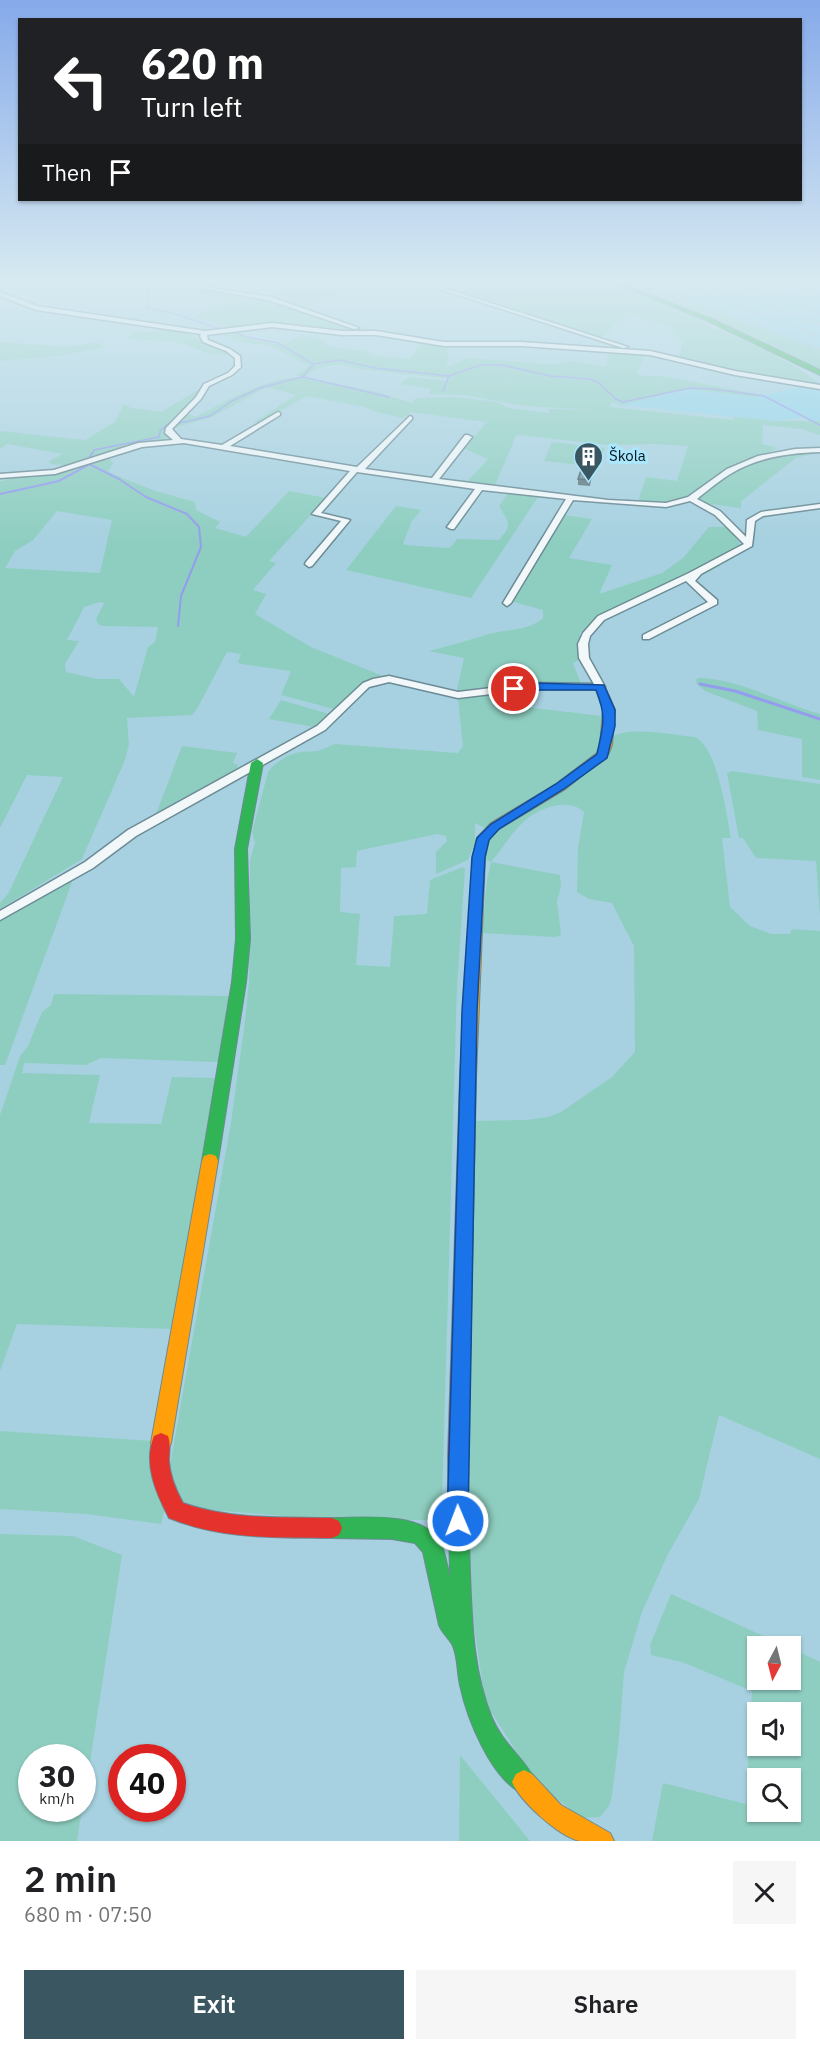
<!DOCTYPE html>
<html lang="en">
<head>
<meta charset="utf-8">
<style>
	:root { --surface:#fff; --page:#f6f6f6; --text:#202124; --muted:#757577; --accent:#3a5661 }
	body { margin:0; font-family:"IBM Plex Sans",sans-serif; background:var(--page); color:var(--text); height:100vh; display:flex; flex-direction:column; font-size:22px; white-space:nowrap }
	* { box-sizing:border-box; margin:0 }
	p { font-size:20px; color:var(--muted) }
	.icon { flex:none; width:33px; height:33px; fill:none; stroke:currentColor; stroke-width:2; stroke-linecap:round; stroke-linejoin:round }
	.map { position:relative; height:1841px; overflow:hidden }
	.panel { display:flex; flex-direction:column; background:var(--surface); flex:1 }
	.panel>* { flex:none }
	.top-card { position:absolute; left:18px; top:18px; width:784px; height:183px; border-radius:0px; box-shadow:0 2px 4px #0004; background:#202124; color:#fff; overflow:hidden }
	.needle { width:39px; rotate:187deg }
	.tools { position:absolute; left:747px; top:1636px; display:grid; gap:12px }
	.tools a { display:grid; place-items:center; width:54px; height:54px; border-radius:0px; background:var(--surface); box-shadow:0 2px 4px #0004; font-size:30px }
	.speed { position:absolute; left:18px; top:1744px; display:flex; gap:12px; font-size:30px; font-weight:700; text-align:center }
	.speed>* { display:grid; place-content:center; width:78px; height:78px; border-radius:50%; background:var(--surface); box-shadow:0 2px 4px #0004; line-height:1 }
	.speed small { font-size:15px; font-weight:400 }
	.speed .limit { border:9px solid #d22; background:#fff; color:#111 }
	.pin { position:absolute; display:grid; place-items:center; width:51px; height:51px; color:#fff; margin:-26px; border:3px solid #fff; border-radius:50%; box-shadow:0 2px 6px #0007 }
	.me { position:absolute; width:66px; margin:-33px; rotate:359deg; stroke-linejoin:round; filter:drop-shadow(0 0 4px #0008) }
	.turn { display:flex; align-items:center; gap:21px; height:126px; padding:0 24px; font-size:27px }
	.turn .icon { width:78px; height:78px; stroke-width:2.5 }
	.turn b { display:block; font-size:42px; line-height:51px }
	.then { display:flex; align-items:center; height:57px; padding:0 24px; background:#0003; gap:12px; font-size:22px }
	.round { display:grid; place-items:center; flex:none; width:63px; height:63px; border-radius:0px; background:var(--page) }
	.headline { display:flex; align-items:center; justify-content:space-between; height:102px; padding:0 24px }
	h1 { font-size:36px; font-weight:600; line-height:45px }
	.button { display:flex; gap:12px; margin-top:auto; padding:12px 24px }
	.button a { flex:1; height:69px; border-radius:0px; background:var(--accent); color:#fff; font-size:24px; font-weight:600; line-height:69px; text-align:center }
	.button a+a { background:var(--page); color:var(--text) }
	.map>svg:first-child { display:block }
	.built { fill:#8fd3ea }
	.green { fill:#8ecec0; fill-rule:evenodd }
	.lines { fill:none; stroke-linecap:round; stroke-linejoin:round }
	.stream-far2 { stroke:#939ced; stroke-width:1.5 }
	.stream-far1 { stroke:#939ced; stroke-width:2 }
	.stream { stroke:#939ced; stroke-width:3 }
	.street-casing { stroke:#6c8b95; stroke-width:3 }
	.fast-casing { stroke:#6c8b95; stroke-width:2 }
	.slow-casing { stroke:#6c8b95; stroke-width:2 }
	.jam-casing { stroke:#6c8b95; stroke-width:2 }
	.street { fill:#f2f8fa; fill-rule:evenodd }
	.fast { fill:#30b455; fill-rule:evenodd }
	.slow { fill:#ff9f0a; fill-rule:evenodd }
	.jam { fill:#e5322d; fill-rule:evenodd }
	.rail { stroke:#b2bdc1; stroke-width:1.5; stroke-dasharray:7 3; stroke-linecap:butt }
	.wall { fill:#5f7982 }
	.building { fill:#6f8d97; stroke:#4e636a; stroke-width:1.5 }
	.route { fill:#1a73e8; stroke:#114b97; stroke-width:1.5 }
	.labels { text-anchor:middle; stroke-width:6; stroke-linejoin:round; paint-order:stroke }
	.far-poi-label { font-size:15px; fill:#00141c; stroke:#aae7fd; text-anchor:start }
</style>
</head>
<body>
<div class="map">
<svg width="820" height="1841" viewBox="0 0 820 1841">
	<rect width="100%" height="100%" fill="#a7d1e0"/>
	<path class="built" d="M632 284H820V351L718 312Z
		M803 386 820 388V424L802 417 777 421 621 405 688 389 755 397Z"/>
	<path class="green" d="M158 284H183L267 298 363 331 359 333 267 323 228 327 193 316 228 304 202 293 166 287Z
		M288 284H358L305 309 269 297Z
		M430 284H598L629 291 705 322 716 331 721 328C755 346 791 360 820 384L741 372 684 359 680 357 682 342 671 327 626 313 606 334 599 337Z
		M638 285 718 312 820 351V369Z
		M164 327 177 329 231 354C212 359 194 346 175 342 162 339 139 342 128 337L135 332 133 331 150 332Z
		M228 330 252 340 282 345 301 335 325 341 326 345 335 348 365 351 372 356 411 359 419 345H449L447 367 469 358 544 364H559L575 361 606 367 609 351 646 354 637 373 643 376H662L763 395 755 397 688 389 621 405 612 402 609 407 733 420 734 417 777 421H820V435L802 429 763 425 762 444 777 448 762 456 803 452 816 453 796 458 741 501V508L710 504 696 499 700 494V487C686 500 657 510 638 501L646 477 677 481 688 446 655 444 608 445 520 435 516 436 494 487 466 483 488 459 465 449 486 422 411 412 403 418 376 412 365 407 307 396 259 423 256 421 296 395 267 387 212 417 170 429 167 439 115 450 69 466 51 464 49 461 63 454 7 444 0 449V431L85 440 115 422 124 404 131 408 161 412 203 387 200 401 187 413 195 417C230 400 261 379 301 377L296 375 309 366 271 346 242 342 214 332ZM339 364 367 370 452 379 448 381 409 377 400 384 431 389 429 394 465 395 525 406 596 410 548 409 550 413 509 408 496 402 453 397 416 398 412 403 380 393 304 377 319 368Z
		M0 342 68 347 96 342 105 347 57 356 0 361Z
		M552 442 605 448 599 467 544 461Z
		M101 458 110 459 113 463 108 472 155 491 195 502 196 510 220 522 215 528 246 537 289 491 326 498 269 561 276 563 253 590 266 594 255 614 311 647 383 676 368 680 338 709H334L281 695 291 671 241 664 238 662 241 654 227 652 197 709 192 715 127 718 129 744 125 760 82 859 0 909V903L8 894 63 777 27 775 0 828V481H4L9 477 64 471ZM57 511 112 520 100 573 5 568 15 551 33 540ZM100 602 104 603 96 619 98 624 103 626 158 627 155 642 148 647 134 697 119 679H97L66 672 65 664 79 641 67 640 84 607Z
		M508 493 538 497 471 598 346 570 396 506 421 510 412 521 403 543 405 545 447 548 451 547 457 539 499 540C514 524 508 522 499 506Z
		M563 515 592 519 569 558 612 565 599 594 662 573 683 558 709 527H728L742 547 721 560 720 566 699 577H681L580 633 579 660 573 663 581 684 536 683 494 689 492 703 602 716 610 738C627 725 673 735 695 737 718 748 726 813 731 838H722L730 907 750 926 771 934H790L792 929 820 931V1459L719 1415 699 1499 667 1556 642 1612 624 1672 619 1739 612 1796 609 1806 600 1817 582 1818 536 1783 485 1702 464 1556 474 1121 526 1120 548 1117 561 1112 612 1077 635 1052 634 946 612 903 589 899 577 892 578 848 584 812C570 798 542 807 528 818 514 829 503 848 491 862L560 875 561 887 557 901 561 935 555 937 482 933 487 880 491 862 481 858 485 828 475 823V843L468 860 436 874V852L447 841 446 836 437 834 357 851 356 867 341 868 340 912 360 914 356 965 390 967 394 916 427 914 430 880 463 867 465 869 457 987 442 1501 429 1520H331L189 1508 174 1492 170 1465 231 1123 245 1021 249 981 250 860 255 843 252 832 268 772 274 765 287 756 299 752 318 751 335 744 458 753 463 746 457 690 464 658 429 651C450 646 469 640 489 634 507 629 529 631 543 618V610L510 601Z
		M697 678C739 678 780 703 820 714V780L802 777V739L758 730 757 711 705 691 696 683Z
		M281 700 329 714 314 727 269 719Z
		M182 746 237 753 233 763 238 765 237 769 156 814Z
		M732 771 820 784V915L816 861 756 858 743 838H739L727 773Z
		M75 874 5 1065H0V919Z
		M54 994 232 996 222 1060 216 1062 101 1058 86 1065 24 1063 22 1073 100 1075 89 1123 161 1124 172 1077 219 1078 172 1329 17 1324 0 1371V1115L20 1056 28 1046 42 1012 51 1005Z
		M0 1431 153 1441 166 1504 161 1524 86 1514 0 1509Z
		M0 1534 73 1536 122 1555 83 1808 82 1758H32V1809H82L77 1841H0Z
		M671 1594 788 1647H758V1680H790L791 1648 820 1662V1841H652L663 1783 746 1804 752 1691 682 1662 651 1655 650 1645ZM758 1713H790V1746H758ZM758 1779H790V1812H758Z
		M460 1755 530 1841H459Z"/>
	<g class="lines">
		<path class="stream-far2" d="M150 284 147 308 172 313 224 330
			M232 331 246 337 278 343 313 364 340 360 375 368 449 376 480 365H502L550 376 590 379 599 383 616 399 623 402 690 388 713 389 764 396 820 425
			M303 377 389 397
			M443 391 449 376
			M180 423 210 416 232 401 260 388 302 377 313 365
			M92 454 94 450 159 437 160 431 169 423"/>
		<path class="stream-far1" d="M89 459 92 453
			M91 465 119 479 146 497 187 514 199 527 201 547 181 596 178 626
			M0 494 59 481 90 464"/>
		<path class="stream" d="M700 684 735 691 820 719"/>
		<defs>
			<path id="street" d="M177 284H188L271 297 359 328 354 329 268 300Z
				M424 284H431L628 347 623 348Z
				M0 292 37 306 205 331 272 323 342 331H376L444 342H522L650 351 735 371 820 385V389L735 375 650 355 522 346H444L376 335H342L272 327 207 335 208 340 230 349 240 356 241 367 232 375 209 386 201 399 172 429 181 439 222 445 278 412 280 413V415L230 446 357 467 410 416 412 417V419L365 469 432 478 465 435H468L472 437 439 479 608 500 666 503 688 497 727 469 758 456 795 449 820 448V452C790 453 758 457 732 473 720 480 708 490 697 499L720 511 746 537 747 520 761 512 820 504V508L763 516 755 521 752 546 701 574 695 581 717 600V604L649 639H643V635L708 602 686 581 604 620 590 636 588 644 589 658 605 687 603 689H532L458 698 389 682 369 687 325 730 136 836 93 868 0 920V911L85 862 128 830 317 726 363 683 373 679 389 676 458 692 532 683 594 684 579 658 578 644 583 633 598 616 689 573 744 544 715 515 690 501 666 507 573 500 511 603 507 606 503 603 566 499 482 490 454 529H451L447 527 475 489 357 472 321 513 350 520 312 566 309 567 305 564 306 562 341 521 312 514 350 471 184 443 142 447 55 474 0 478V474L54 470 138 443 173 440 165 433 166 428 196 397 204 384 228 373 235 366V358L226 351 203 342 200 336 201 334 36 310 0 296Z"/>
			<path id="fast" d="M616 284H623L712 319 820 370V375L708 321Z
				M257 759 263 763 247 849 250 939 246 982 218 1161 216 1166 210 1168 204 1166 202 1161 232 982 236 939 235 849 251 763Z
				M458 1448 465 1451 468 1458C467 1496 469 1535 470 1573 472 1622 473 1672 492 1718 502 1743 526 1760 536 1782L532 1790 524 1794C491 1780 467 1718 460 1685 457 1673 458 1654 452 1644 448 1637 442 1633 439 1625L423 1552 415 1543 392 1539 332 1538 325 1535 322 1528 325 1521 332 1518C362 1518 424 1511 440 1542 446 1553 447 1567 450 1578L448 1458 451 1451Z"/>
			<path id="slow" d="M600 684 605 687 615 710 612 745 608 755 564 790 499 829 489 839 485 857 476 1078 473 1082 468 1084 463 1082 460 1078 473 857 477 838 491 823 556 784 597 753 600 745 603 710 595 687Z
				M210 1154 216 1156 218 1161 171 1443 168 1450 161 1453 154 1450 151 1443 202 1161 204 1156Z
				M524 1770 532 1774 561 1805 610 1833 614 1841C603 1841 590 1841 580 1841 559 1837 520 1801 512 1782L516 1774Z"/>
			<path id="jam" d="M468 1072 473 1074 476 1078 468 1458 465 1465 458 1468 451 1465 448 1458 460 1078 463 1074Z
				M161 1433 168 1436C171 1445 169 1452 169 1461 170 1476 176 1490 183 1503 231 1520 282 1517 332 1518L339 1521 342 1528 339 1535 332 1538C275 1537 223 1540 169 1518 156 1493 143 1464 154 1436Z"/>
		</defs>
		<use href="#street" class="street-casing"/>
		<use href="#fast" class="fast-casing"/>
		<use href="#slow" class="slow-casing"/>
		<use href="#jam" class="jam-casing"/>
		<use href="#street" class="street"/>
		<use href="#fast" class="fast"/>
		<use href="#slow" class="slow"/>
		<use href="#jam" class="jam"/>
		<path class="rail" d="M638 284 721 311 820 349
			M679 284 820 335
			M706 284 737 295
			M739 284 820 313
			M791 284 820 294
			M731 291 820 324"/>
	</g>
	<path class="wall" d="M594 465 590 486 578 485V479Z"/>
	<path class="building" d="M583 464 594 465 590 480 578 479Z"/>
	<linearGradient id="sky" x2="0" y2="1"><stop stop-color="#86aaea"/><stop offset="0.52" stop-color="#d7eaf1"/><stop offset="1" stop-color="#d7eaf1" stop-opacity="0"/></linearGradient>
	<rect width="820" height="541" fill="url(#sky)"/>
	<path class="route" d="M532 683 604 685 615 710V726L607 758 564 789 499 829 489 840 485 857 477 1011 468 1521 465 1528 458 1531 450 1528 447 1521 462 1011 472 857 477 838 491 824 556 784 597 754C603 726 607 717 596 690H532L514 692 509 689 510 686Z"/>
	<defs>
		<symbol id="building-pin" viewBox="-11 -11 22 30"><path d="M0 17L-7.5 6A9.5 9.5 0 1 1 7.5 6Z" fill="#3a5661" stroke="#aae7fd"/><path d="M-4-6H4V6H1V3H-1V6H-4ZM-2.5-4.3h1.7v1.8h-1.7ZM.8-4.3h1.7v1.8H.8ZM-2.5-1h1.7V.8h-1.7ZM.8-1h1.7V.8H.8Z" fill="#fff"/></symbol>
	</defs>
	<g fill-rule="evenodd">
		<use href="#building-pin" x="572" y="440" width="33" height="45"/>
	</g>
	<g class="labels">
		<g class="far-poi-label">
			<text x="609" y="461">Škola</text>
		</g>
	</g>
</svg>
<div class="tools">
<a><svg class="needle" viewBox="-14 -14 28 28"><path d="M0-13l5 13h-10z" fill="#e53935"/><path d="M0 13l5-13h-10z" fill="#757577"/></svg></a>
<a><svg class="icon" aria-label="sound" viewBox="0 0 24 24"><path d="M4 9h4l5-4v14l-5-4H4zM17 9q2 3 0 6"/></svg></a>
<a><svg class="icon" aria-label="search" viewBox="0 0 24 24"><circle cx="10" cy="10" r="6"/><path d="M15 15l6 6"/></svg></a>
</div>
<div class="speed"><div>30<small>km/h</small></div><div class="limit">40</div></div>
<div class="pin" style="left:514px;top:689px;background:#d93025"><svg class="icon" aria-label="arrive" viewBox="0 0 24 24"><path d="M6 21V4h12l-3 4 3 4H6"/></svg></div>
<svg class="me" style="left:458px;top:1521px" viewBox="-20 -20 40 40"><circle r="17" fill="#1a73e8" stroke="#fff" stroke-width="3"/><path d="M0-11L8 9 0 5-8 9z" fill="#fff"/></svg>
<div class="top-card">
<div class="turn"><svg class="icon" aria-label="left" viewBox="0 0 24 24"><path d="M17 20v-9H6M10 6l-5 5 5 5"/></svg><div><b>620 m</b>Turn left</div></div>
<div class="then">Then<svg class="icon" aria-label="arrive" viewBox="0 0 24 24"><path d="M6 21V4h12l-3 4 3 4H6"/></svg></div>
</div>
</div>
<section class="panel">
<div class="headline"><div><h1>2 min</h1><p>680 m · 07:50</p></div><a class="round"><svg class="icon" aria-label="close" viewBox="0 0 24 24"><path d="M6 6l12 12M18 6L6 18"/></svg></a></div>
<div class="button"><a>Exit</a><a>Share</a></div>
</section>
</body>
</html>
